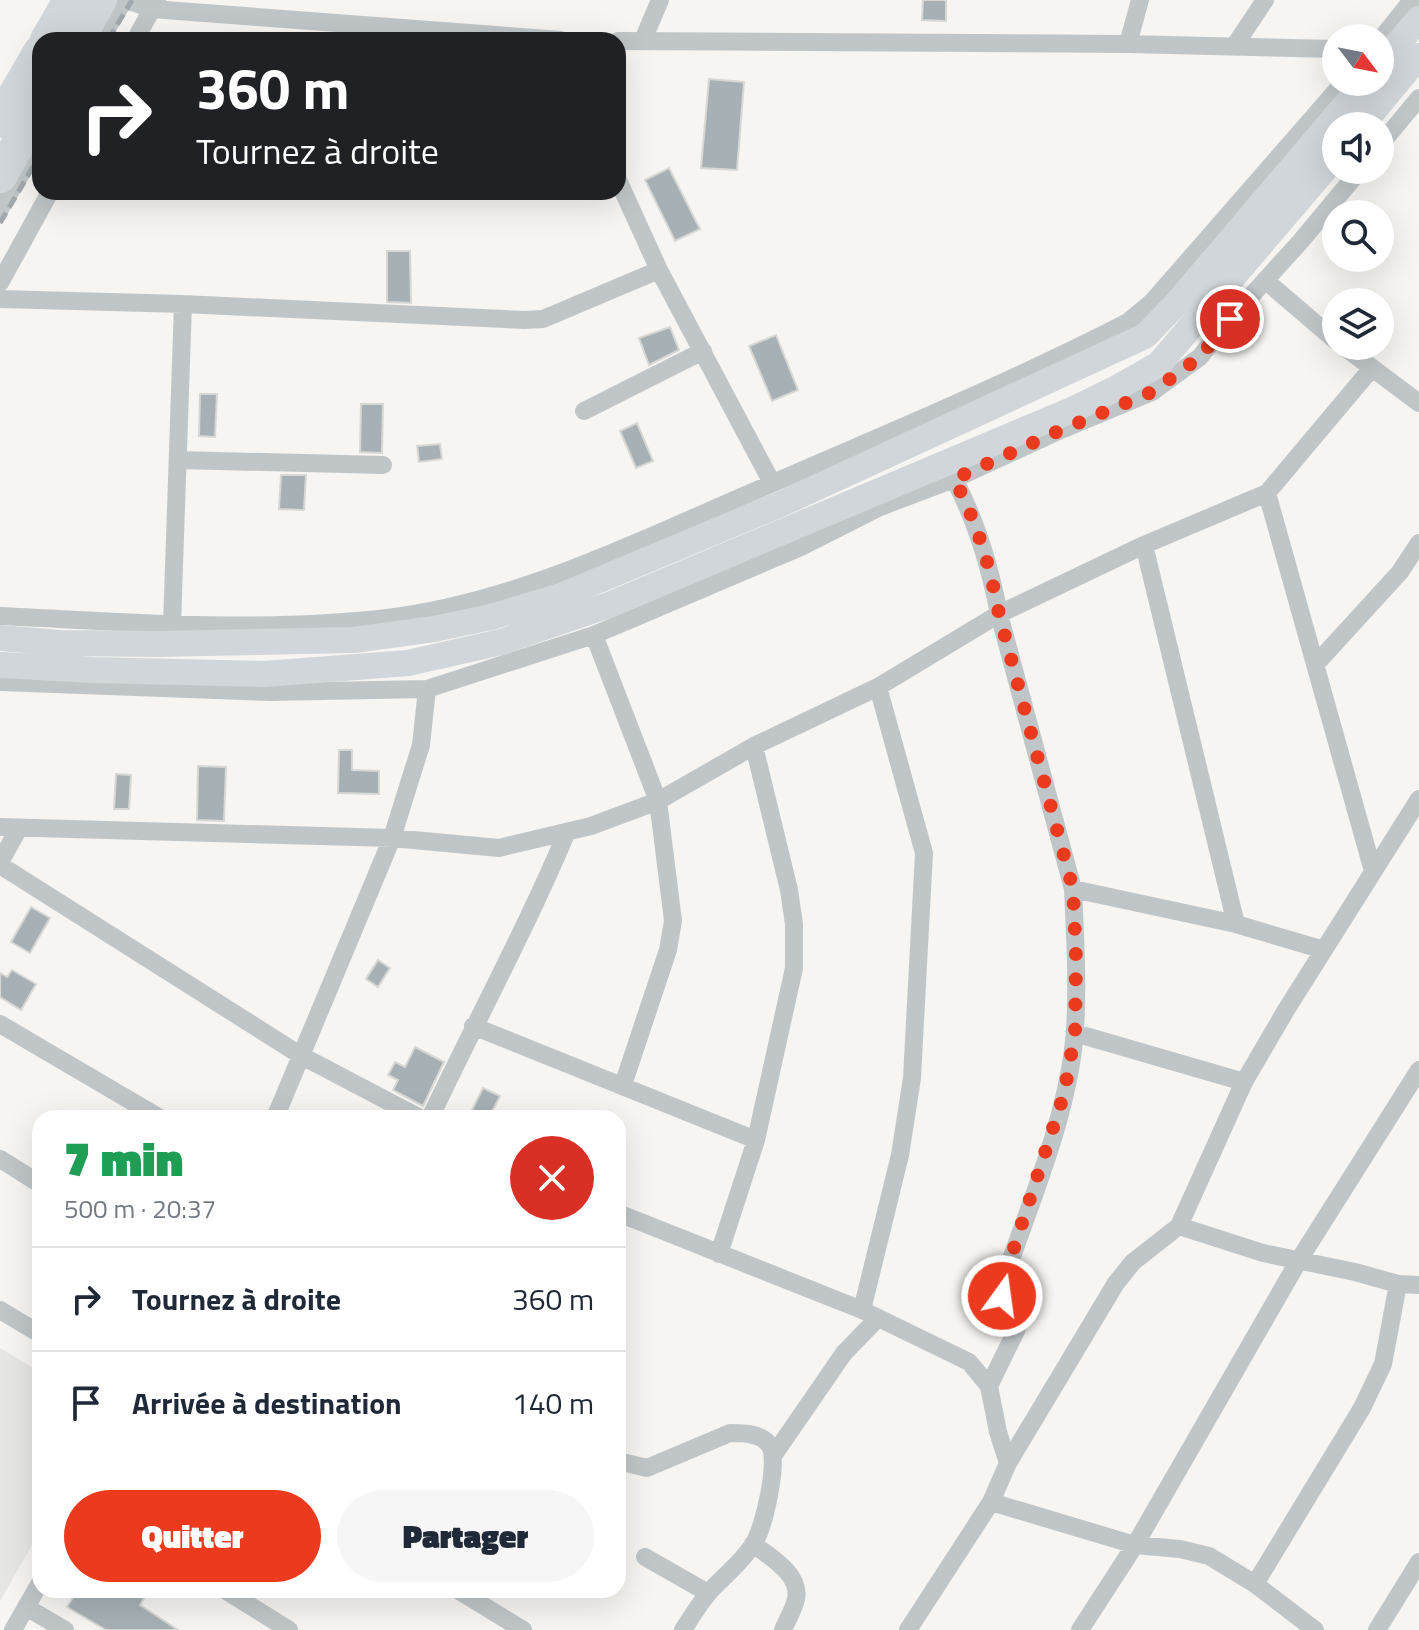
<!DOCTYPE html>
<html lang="fr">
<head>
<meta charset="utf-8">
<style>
	:root { --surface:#fff; --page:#f6f6f7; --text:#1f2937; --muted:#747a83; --line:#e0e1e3; --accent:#eb3a1d }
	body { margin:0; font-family:"Titillium Web",sans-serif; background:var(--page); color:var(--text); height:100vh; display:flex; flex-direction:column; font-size:30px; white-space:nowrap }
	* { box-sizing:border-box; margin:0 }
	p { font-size:26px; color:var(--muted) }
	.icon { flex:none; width:44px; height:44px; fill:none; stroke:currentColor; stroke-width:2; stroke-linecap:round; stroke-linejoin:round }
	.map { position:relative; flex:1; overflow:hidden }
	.drawer { position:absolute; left:32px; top:1110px; width:594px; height:488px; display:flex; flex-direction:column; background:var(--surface); border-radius:24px; box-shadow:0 8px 32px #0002 }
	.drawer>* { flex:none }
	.top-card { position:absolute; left:32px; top:32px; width:594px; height:168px; border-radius:24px; box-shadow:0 8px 32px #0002; background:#202124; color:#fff; overflow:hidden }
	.needle { width:52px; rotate:122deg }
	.fabs { position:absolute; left:1322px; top:24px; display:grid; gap:16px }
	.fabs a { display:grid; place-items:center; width:72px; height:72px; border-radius:50%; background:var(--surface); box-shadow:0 8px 32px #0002; font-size:40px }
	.pin { position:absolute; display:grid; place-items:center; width:68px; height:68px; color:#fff; margin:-34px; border:4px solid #fff; border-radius:50%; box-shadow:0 2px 8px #0007 }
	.me { position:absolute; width:88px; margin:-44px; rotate:14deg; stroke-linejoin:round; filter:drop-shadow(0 0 6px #0008) }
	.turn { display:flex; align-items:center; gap:28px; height:168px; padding:0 32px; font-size:36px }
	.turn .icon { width:104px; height:104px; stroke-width:2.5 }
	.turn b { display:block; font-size:56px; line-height:68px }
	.round { display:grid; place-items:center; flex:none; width:84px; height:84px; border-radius:42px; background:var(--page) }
	.summary { display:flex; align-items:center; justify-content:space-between; height:136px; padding:0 32px }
	h1 { font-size:48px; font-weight:800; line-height:60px; color:#1e9e55 }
	.action { display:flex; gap:16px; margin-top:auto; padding:16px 32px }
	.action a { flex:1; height:92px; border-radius:48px; background:var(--accent); color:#fff; font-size:32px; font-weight:800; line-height:92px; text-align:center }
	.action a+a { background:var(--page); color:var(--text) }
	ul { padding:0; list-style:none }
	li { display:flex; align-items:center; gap:24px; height:104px; padding:0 32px; border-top:2px solid var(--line) }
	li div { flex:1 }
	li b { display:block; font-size:30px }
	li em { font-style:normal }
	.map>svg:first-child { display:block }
	.built { fill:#e6e7e5 }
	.building { fill:#a7b1b5; stroke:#d7d7d4; stroke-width:2 }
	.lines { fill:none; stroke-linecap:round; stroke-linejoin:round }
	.street { stroke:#c0c6c8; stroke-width:18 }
	.secondary { stroke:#d1d6da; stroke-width:26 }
	.highway { stroke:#d1d6da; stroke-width:34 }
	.rail { stroke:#a1a9ae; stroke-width:5; stroke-dasharray:12 6; stroke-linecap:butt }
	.route { stroke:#eb3a1d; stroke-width:14; stroke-dasharray:0 25.2 }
</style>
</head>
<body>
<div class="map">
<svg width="1419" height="1630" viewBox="0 0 1419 1630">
	<rect width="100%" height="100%" fill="#f6f5f2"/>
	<path class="built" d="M0 1348 40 1372V1531L0 1601Z"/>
	<path class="building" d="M923 0H946V21L922 20Z
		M709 79 744 82 737 170 701 168Z
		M669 168 700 229 675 241 645 180Z
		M387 251H410L411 303 387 302Z
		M670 327 679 350 649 365 639 338Z
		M776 335 798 390 772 401 749 346Z
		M200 394H217L215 437 199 436Z
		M361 404H383L382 453 360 452Z
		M637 423 653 461 636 468 620 431Z
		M440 444 442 459 419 462 417 446Z
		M281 475H306L304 510 279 509Z
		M339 750H352V770L379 771V794L338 793Z
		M198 766 226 767 224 821 197 820Z
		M116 774 131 775 129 809H114Z
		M31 907 50 918 30 953 11 942Z
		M378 960 390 968 378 987 366 979Z
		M12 970 36 984 21 1010 0 997V973L7 977Z
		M415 1047 444 1062 423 1106 393 1090 398 1080 388 1075 395 1062 405 1067Z
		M483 1088 500 1096 489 1118H468Z
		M78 1590 91 1597 95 1590H149L140 1605 178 1630H106L67 1607Z"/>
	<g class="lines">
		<path class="street" d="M127 0 152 9 561 40
			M100 40 124 0
			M135 40 157 0
			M643 40 660 0
			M1380 40 1412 0
			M618 41 1128 44 1336 49
			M1128 44 1140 0
			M1235 45 1265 0
			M1380 145 1419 98
			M618 180 659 270 772 483
			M0 209 40 142
			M1265 280 1336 341
			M0 283 50 192
			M0 299 183 304 524 320 543 319 659 270
			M1343 346 1419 403
			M584 411 703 351
			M178 460 383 465
			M954 479C977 522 990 567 999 614L1073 889 1236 924 1324 950
			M1267 493 1373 871
			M1144 545 1236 924
			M0 616C129 622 259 633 387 618 519 602 643 539 764 487 886 434 1009 383 1128 322L1152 302 1344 82
			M172 625 183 304
			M594 635 658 801 673 921 668 950 623 1085
			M1315 665 1400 572 1419 543
			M0 682 271 692 427 689 594 635 801 547 880 507 954 479 1054 433 1152 392 1200 357 1230 319 1300 242 1360 170
			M0 827 392 838 499 848 591 826 658 801 754 746 878 687 999 614 1144 545 1267 493 1372 368
			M0 862 19 828
			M0 865 300 1055 420 1118
			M0 1024 160 1118
			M473 1026 756 1140
			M1075 1033 1244 1082
			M275 1118 392 838 421 745 427 689
			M430 1118C475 1023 525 931 566 834
			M0 1159 40 1184
			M618 1213 862 1310 969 1362 989 1386 998 1432 1008 1463
			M1179 1226 1263 1253 1355 1272 1398 1284 1419 1285
			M719 1254 756 1140 794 968V924L789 890 754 746
			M0 1310 40 1334
			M862 1310 900 1155 912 1078 924 853 878 687
			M989 1386 1016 1331 1018 1323 1002 1296V1285C1029 1205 1069 1115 1075 1030 1078 983 1075 936 1073 889
			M773 1456 844 1353 878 1318
			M618 1461 647 1468 730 1433C743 1433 762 1433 770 1446 779 1462 764 1527 754 1543 744 1560 725 1575 712 1589 701 1601 692 1616 683 1630
			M991 1502 1135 1545 1180 1549 1209 1556 1255 1584 1315 1630
			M753 1544C770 1557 801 1574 796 1599 794 1609 787 1620 783 1630
			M645 1557 708 1593
			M1255 1584 1362 1408 1383 1364 1398 1284
			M225 1590 289 1630
			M458 1590 523 1630
			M26 1607 65 1630
			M13 1630 40 1583
			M908 1630 991 1502 1008 1463 1116 1283 1133 1262 1179 1226 1244 1082 1286 1010 1419 799
			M1080 1630 1135 1545 1299 1260 1419 1070
			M1377 1630 1419 1562"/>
		<path class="secondary" d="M1380 64 1419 19
			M1361 126 1419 56
			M0 638 60 643 159 644 354 640 434 629 491 617 561 596 783 503 1145 336 1178 302 1365 82
			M0 665 93 670 264 674 408 663 501 642 609 605 1074 409 1115 389 1159 364 1336 156"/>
		<path class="highway" d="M47 40 70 0
			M77 40 100 0
			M0 121 40 52
			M0 176 40 106"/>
		<path class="rail" d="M108 40 132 0
			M0 223 40 155"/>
	</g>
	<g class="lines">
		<path class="route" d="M1002 1296V1285L1064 1094 1075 1033 1076 959 1073 889 999 614C990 566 977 522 954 479L1054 433 1152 392 1200 357 1230 319"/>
	</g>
</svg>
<div class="fabs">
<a><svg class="needle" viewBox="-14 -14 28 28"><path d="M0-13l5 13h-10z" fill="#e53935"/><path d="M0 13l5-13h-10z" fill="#747a83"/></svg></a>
<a><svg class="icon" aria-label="sound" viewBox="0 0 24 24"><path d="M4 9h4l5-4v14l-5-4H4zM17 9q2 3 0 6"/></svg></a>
<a><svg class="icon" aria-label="search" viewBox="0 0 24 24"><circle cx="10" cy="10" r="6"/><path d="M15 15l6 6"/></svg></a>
<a><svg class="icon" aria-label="layers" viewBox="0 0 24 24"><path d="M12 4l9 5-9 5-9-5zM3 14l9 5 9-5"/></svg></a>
</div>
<div class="pin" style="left:1230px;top:319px;background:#d93025"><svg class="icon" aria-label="arrive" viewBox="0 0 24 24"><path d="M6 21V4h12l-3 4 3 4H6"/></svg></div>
<svg class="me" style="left:1002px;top:1296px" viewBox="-20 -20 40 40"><circle r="17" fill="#eb3a1d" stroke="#fff" stroke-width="3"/><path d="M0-11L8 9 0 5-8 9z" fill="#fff"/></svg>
<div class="top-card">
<div class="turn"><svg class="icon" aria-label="right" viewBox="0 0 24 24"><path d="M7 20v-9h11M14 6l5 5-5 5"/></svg><div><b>360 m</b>Tournez à droite</div></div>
</div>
<section class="drawer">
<div class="summary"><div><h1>7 min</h1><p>500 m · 20:37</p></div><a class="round" style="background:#d93025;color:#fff"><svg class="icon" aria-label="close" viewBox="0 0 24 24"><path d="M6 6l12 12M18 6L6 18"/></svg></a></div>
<ul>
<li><svg class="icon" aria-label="right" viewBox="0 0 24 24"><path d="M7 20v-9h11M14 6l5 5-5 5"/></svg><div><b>Tournez à droite</b></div><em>360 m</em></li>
<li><svg class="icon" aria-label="arrive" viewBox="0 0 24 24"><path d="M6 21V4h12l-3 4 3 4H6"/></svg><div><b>Arrivée à destination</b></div><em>140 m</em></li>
</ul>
<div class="action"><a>Quitter</a><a>Partager</a></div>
</section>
</div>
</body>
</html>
